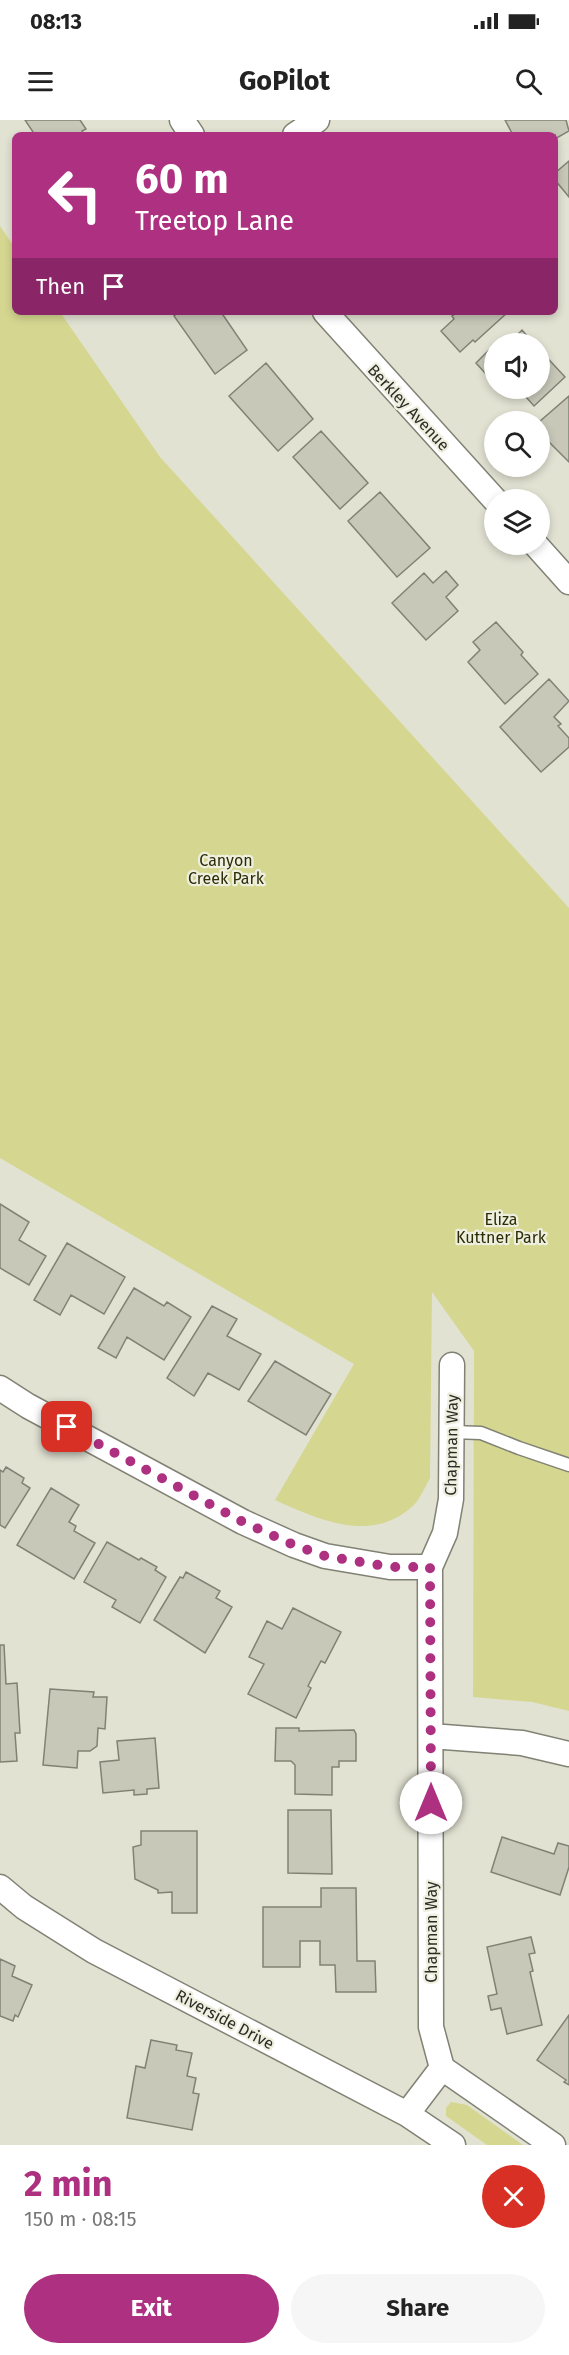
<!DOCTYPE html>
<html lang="en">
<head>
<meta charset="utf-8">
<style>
	:root { --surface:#fff; --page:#f6f6f6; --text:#222; --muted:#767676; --accent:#ad3081 }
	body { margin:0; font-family:"Fira Sans",sans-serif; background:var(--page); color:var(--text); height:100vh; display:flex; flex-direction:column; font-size:22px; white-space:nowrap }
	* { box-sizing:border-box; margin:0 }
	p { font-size:20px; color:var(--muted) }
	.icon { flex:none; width:33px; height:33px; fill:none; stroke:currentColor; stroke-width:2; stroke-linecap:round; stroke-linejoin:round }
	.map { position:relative; height:2025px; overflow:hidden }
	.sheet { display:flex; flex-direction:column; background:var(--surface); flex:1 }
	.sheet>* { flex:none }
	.guide { position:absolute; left:12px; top:12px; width:546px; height:183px; border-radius:9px; box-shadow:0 3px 9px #0003; background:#ad3081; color:#fff; overflow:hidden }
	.tools { position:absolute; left:484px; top:213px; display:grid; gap:12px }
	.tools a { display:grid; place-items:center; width:66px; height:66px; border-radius:50%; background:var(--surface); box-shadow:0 3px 9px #0003; font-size:30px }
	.pin { position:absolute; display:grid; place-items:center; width:51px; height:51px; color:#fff; margin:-26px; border-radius:12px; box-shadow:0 3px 9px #0006 }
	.me { position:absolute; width:66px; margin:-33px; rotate:0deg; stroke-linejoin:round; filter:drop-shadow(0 0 4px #0008) }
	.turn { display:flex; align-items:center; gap:21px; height:126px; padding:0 24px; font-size:27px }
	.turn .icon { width:78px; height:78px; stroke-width:2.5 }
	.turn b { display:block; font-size:42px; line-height:51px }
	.then { display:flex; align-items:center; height:57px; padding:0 24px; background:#0003; gap:12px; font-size:22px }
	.round { display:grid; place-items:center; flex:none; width:63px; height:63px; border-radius:32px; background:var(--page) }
	.headline { display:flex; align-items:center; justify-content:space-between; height:102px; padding:0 24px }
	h1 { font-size:36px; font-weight:700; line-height:45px; color:var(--accent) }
	.button { display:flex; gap:12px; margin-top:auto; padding:12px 24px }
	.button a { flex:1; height:69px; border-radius:36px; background:var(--accent); color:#fff; font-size:24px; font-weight:700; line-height:69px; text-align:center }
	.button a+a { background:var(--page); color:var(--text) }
	.status { display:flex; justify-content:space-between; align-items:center; height:42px; padding:0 30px; background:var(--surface); direction:ltr }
	.status svg { height:16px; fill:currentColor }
	header { display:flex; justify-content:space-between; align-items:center; height:78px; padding:0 24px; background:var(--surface); font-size:27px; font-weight:700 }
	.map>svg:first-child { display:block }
	.green { fill:#d5d790 }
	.building { fill:#c7c8b8; stroke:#818273; stroke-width:1.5 }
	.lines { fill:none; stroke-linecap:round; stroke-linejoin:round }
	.service-casing { stroke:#818274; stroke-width:15 }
	.minor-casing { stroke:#818274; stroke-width:27 }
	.service { stroke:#fff; stroke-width:12 }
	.minor { stroke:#fff; stroke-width:24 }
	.route { stroke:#ad3081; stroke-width:10; stroke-dasharray:0 18 }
	.labels { text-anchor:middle; stroke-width:4.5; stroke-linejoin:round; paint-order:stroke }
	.street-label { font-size:16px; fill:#2c2c26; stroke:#eeefdf }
	.park-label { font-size:16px; fill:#2c2c06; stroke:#eeefdf }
</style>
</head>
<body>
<div class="status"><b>08:13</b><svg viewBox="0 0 49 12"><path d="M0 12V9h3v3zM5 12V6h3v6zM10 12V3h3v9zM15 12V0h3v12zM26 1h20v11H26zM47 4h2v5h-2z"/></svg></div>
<header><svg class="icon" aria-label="menu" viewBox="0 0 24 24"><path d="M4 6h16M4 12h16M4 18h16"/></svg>GoPilot<svg class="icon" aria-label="search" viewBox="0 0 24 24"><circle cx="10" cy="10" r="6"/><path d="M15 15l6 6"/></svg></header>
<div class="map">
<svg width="569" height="2025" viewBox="0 0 569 2025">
	<rect width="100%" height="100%" fill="#e1e2d2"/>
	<path class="green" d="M0 106 15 128V192H60L160 337 569 788V1591L532 1582 473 1577 474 1231 432 1172 430 1358C425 1367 420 1379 413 1386 371 1424 319 1400 275 1380L354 1244 0 1038Z
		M451 1982 467 1985 523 2025H487L446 1996V1988Z"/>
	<path class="building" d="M25 0H80L86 9 82 11 84 15H35Z
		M505 0H566L569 11 555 19V15H513Z
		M569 41V77L555 60V53Z
		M179 192H221L247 230 215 254 174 196Z
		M454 192H508L475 222 473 220 460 232 441 211 454 199 452 196 455 194Z
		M522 210 534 224H508Z
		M489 230 495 235V264L476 243Z
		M540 230 565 257 534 286 518 268H540Z
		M266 243 313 299 278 331 229 276Z
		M569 276V342L549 322 540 308 539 302Z
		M321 311 368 363 340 389 293 337Z
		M380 372 430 428 397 457 348 401Z
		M446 451 458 465 446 477 458 491 426 520 392 483 424 453 433 463Z
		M496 502 523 532 521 535 538 554 505 584 468 542 480 530 473 522Z
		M549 559 569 581 554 597 561 604 558 606 569 618V627L541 652 500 607Z
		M0 1084 29 1102 19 1120 46 1136 29 1165 0 1148Z
		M67 1123 125 1157 104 1194 71 1175 60 1195 34 1180Z
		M134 1168 164 1186 167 1182 191 1197 164 1240 127 1217 116 1238 98 1228Z
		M212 1186 237 1199 227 1216 261 1234 239 1270 208 1253 194 1276 167 1258Z
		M275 1241 331 1274 306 1315 248 1281Z
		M6 1347 24 1358 22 1363 30 1368 5 1408 0 1405V1350L3 1352Z
		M51 1368 79 1385 69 1402 76 1406 74 1411 95 1423 74 1459 17 1425Z
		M107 1422 139 1440 141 1438 157 1447 155 1450 166 1457 140 1503 112 1487 116 1480 84 1462Z
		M186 1452 220 1471 216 1478 232 1487 205 1533 154 1500 180 1457 183 1458Z
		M293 1488 341 1512 325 1543 321 1541 308 1566 311 1568 296 1598 248 1574 264 1544 249 1537 267 1501 282 1509Z
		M0 1525H4L6 1564 17 1563 20 1613H15L17 1641 0 1642Z
		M50 1569 94 1572 93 1577H107L105 1609 98 1608 97 1626 90 1631H78L77 1648 43 1645Z
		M276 1608H299V1611L354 1610 356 1614V1641H339V1647H332V1675L295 1674V1645L291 1641H275Z
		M155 1618 159 1668 147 1669V1674L134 1675V1670L103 1673 100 1642 119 1640 117 1621Z
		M288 1690H331L332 1754 288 1753Z
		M141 1711H197V1793H172V1772L158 1773V1770L135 1759 133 1727 141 1725Z
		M502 1717 554 1734 558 1723 569 1726V1747L560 1775 491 1752Z
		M321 1768H356L357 1841H375L376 1872H336L335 1845H320V1821H300V1847H263V1787H321Z
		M531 1817 535 1833 529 1834 533 1851 530 1852 542 1905 507 1914 501 1888 491 1890 488 1876 497 1874 487 1827Z
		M0 1839 15 1846 12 1856 32 1865 18 1897 15 1895 13 1901 0 1896Z
		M569 1895V1965L564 1962 566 1960 537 1940Z
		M151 1920 177 1925 176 1930 192 1933 187 1956 196 1958 193 1973 199 1974 192 2010 127 1998 136 1946 145 1948Z"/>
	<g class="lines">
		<defs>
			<path id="service" d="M452 1312 481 1313 519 1328 569 1345"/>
			<path id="minor" d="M182 0 192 15
				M295 15 317 0
				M325 192 495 380
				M535 424 569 462
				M0 1268 28 1286 243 1402 294 1425 325 1436 390 1447H430
				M431 1616 522 1623 569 1634
				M0 1767 24 1787 94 1831 407 1994 453 2025
				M442 1948 553 2025
				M407 1994 442 1948 431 1907 430 1447 445 1413 451 1379 452 1245"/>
		</defs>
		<use href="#service" class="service-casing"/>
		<use href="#minor" class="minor-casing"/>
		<use href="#service" class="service"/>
		<use href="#minor" class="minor"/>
	</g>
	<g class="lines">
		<path class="route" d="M67 1307 243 1402 294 1425 325 1436 390 1447H430L431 1683"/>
	</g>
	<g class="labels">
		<g class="street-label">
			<text transform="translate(409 287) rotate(47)" y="6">Berkley Avenue</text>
			<text transform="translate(451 1325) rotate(-89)" y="6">Chapman Way</text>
			<text transform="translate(431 1812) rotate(-90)" y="6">Chapman Way</text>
			<text transform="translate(225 1899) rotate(28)" y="6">Riverside Drive</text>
		</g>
		<g class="park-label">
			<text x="226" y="746">Canyon<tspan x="226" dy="18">Creek Park</tspan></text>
			<text x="501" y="1105">Eliza<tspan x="501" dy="18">Kuttner Park</tspan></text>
		</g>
	</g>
</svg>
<div class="tools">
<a><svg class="icon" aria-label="sound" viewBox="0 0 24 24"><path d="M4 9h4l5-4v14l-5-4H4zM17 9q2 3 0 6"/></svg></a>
<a><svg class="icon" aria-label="search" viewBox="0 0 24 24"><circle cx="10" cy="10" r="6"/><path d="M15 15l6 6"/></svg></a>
<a><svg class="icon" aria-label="layers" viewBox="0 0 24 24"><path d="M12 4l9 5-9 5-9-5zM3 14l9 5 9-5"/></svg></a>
</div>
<div class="pin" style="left:67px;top:1307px;background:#d93025"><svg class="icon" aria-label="arrive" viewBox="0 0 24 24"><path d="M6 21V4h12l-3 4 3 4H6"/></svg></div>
<svg class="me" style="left:431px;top:1683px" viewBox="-20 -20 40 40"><circle r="19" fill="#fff"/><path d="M0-13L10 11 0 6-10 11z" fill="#ad3081"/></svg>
<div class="guide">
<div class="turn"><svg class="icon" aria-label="left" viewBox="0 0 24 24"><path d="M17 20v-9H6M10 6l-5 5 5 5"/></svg><div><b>60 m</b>Treetop Lane</div></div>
<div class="then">Then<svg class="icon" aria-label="arrive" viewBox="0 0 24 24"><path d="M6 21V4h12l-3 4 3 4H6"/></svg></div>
</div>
</div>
<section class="sheet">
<div class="headline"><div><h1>2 min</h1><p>150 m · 08:15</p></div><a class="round" style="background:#d93025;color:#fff"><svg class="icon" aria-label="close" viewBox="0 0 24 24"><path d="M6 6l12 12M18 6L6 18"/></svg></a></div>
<div class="button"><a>Exit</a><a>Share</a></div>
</section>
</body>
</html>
